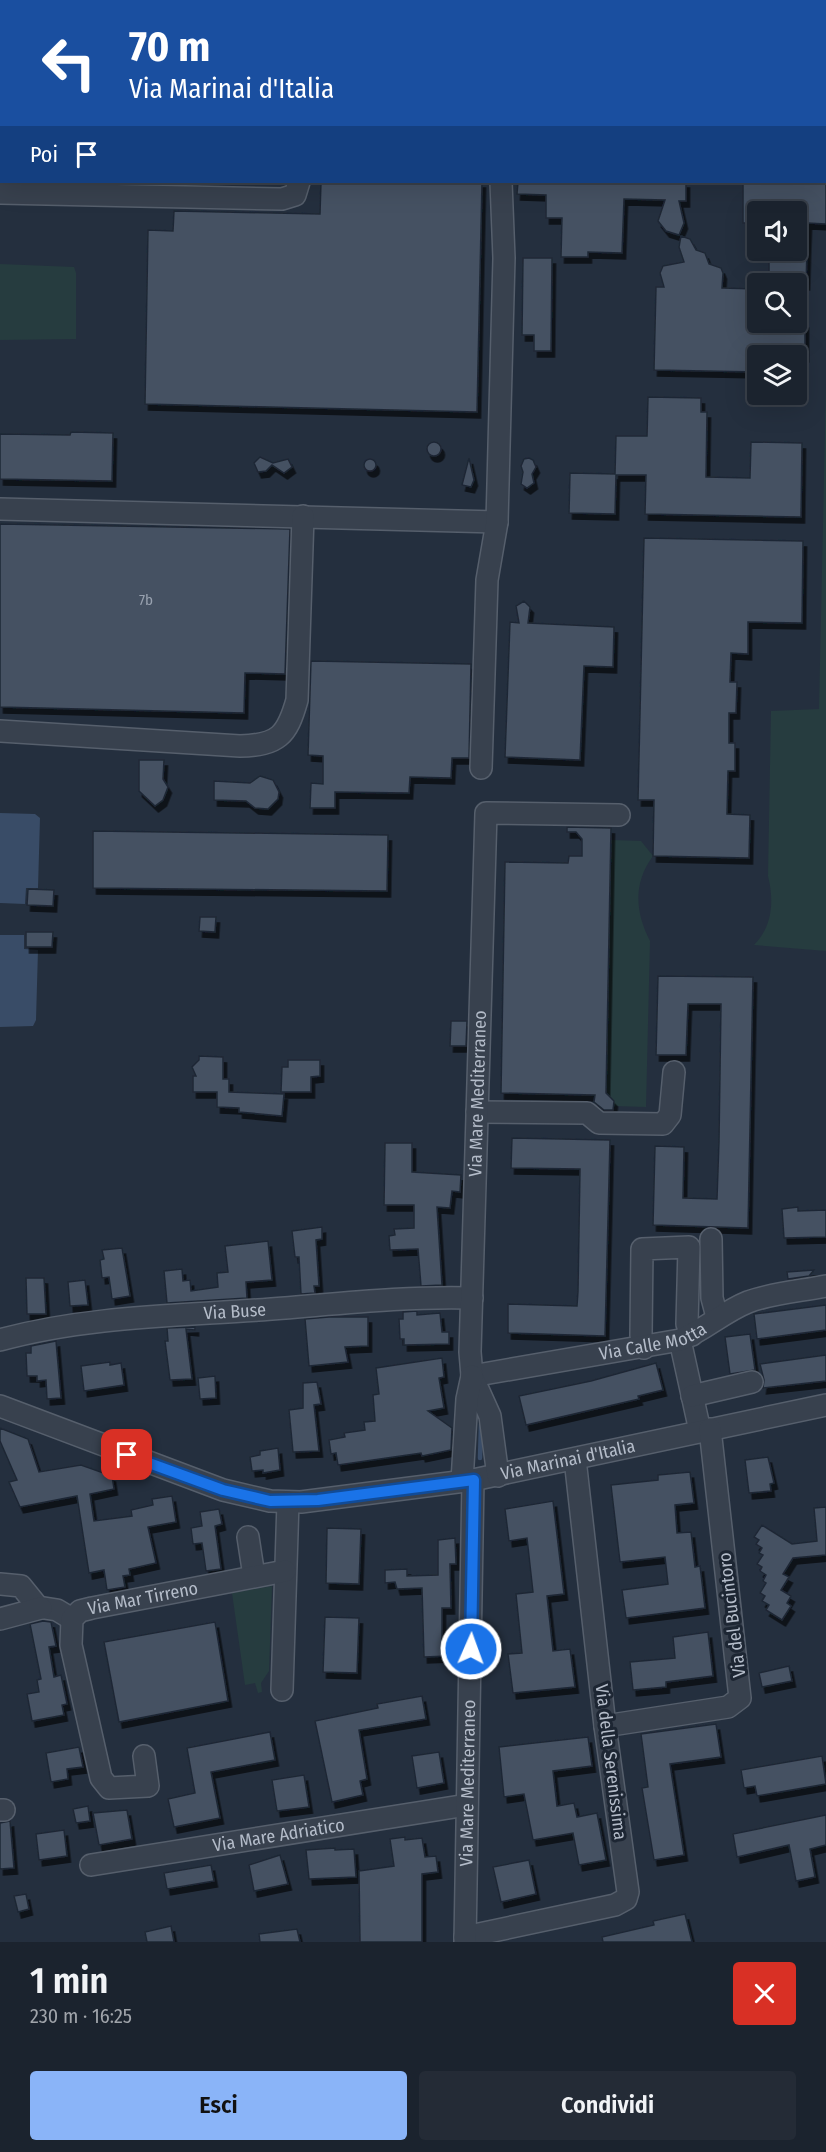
<!DOCTYPE html>
<html lang="it">
<head>
<meta charset="utf-8">
<style>
	:root { --surface:#1b232e; --page:#242b36; --text:#f1f3f6; --muted:#a0a4aa; --line:#39404a; --accent:#8ab4f8 }
	body { margin:0; font-family:"Fira Sans Condensed",sans-serif; background:var(--page); color:var(--text); height:100vh; display:flex; flex-direction:column; font-size:22px; white-space:nowrap }
	* { box-sizing:border-box; margin:0 }
	p { font-size:20px; color:var(--muted) }
	.icon { flex:none; width:33px; height:33px; fill:none; stroke:currentColor; stroke-width:2; stroke-linecap:round; stroke-linejoin:round }
	.map { position:relative; height:1942px; overflow:hidden }
	.sheet { display:flex; flex-direction:column; background:var(--surface); flex:1 }
	.sheet>* { flex:none }
	.hud { position:absolute; left:0px; top:0px; width:826px; height:183px; box-shadow:0 6px 24px #0002,0 0 0 2px var(--line); background:#1a4fa0; color:#fff; overflow:hidden }
	.controls { position:absolute; left:747px; top:201px; display:grid; gap:12px }
	.controls a { display:grid; place-items:center; width:60px; height:60px; border-radius:6px; background:var(--surface); box-shadow:0 6px 24px #0002,0 0 0 2px var(--line); font-size:30px }
	.pin { position:absolute; display:grid; place-items:center; width:51px; height:51px; color:#fff; margin:-26px; border-radius:12px; box-shadow:0 3px 9px #0006 }
	.me { position:absolute; width:66px; margin:-33px; rotate:2deg; stroke-linejoin:round; filter:drop-shadow(0 0 4px #0008) }
	.turn { display:flex; align-items:center; gap:21px; height:126px; padding:0 30px; font-size:27px }
	.turn .icon { width:78px; height:78px; stroke-width:2.5 }
	.turn b { display:block; font-size:42px; line-height:51px }
	.then { display:flex; align-items:center; height:57px; padding:0 30px; background:#0003; gap:12px; font-size:22px }
	.round { display:grid; place-items:center; flex:none; width:63px; height:63px; border-radius:6px; background:var(--page) }
	.overview { display:flex; align-items:center; justify-content:space-between; height:102px; padding:0 30px }
	h1 { font-size:36px; font-weight:600; line-height:45px }
	.cta { display:flex; gap:12px; margin-top:auto; padding:12px 30px }
	.cta a { flex:1; height:69px; border-radius:6px; background:var(--accent); color:#111; font-size:24px; font-weight:600; line-height:69px; text-align:center }
	.cta a+a { background:var(--page); color:var(--text) }
	.map>svg:first-child { display:block }
	.green { fill:#263c3f }
	.water { fill:#394c67 }
	.lines { fill:none; stroke-linecap:round; stroke-linejoin:round }
	.stream { stroke:#394c67; stroke-width:4.5 }
	.building { fill:#455162; stroke:#1f2835; stroke-width:1.5; filter:url(#shadow) }
	.minor-casing { stroke:#565f6c; stroke-width:24 }
	.minor { stroke:#38414e; stroke-width:21 }
	.route-casing { stroke:#114b97; stroke-width:15 }
	.route { stroke:#1a73e8; stroke-width:10 }
	.labels { text-anchor:middle; stroke-width:6; stroke-linejoin:round; paint-order:stroke }
	.number-label { font-size:15px; fill:#98a1af }
	.street-label { font-size:18px; fill:#b4bcc9; stroke:#1d2633 }
</style>
</head>
<body>
<div class="map">
<svg width="826" height="1942" viewBox="0 0 826 1942">
	<defs>
		<filter id="shadow"><feDropShadow dx="3.5" dy="6" stdDeviation="0" flood-color="#0009"/></filter>
	</defs>
	<rect width="100%" height="100%" fill="#242f3e"/>
	<path class="green" d="M0 19 2 182H103V185L0 182Z
		M0 264 74 267 76 273V339L0 340Z
		M826 384V951L754 945C773 926 774 900 768 876L771 711 819 709Z
		M611 840 641 841 653 856C633 883 635 912 650 941L646 1107 614 1106 612 1098 606 1095Z
		M272 1586 269 1671 261 1683 262 1692 258 1693 255 1683 245 1685 232 1593Z"/>
	<path class="water" d="M0 813 35 814 40 818 38 888H26L25 904 0 903Z
		M0 935H24V949L38 950 36 1020 33 1026 0 1027Z"/>
	<g class="lines">
		<path class="stream" d="M480 1458 481 1424"/>
	</g>
	<path class="building" d="M321 182H482L477 412 145 404 148 230 173 231 174 211 320 214Z
		M518 182H686V201H679L684 223 679 235 666 231 658 221 665 200 624 199 622 253 588 252V257H561L562 218H546V195L517 194Z
		M743 182H826V224L808 223 807 250H796V212H758V223H743Z
		M681 236 690 239 696 250 705 253 709 264 721 268 723 273 722 288 758 289V322H805V356H758V372L654 370 656 287H664L660 273 663 266 684 262 679 247Z
		M769 250H807L806 284H769Z
		M523 258H552L551 351H534V335H522Z
		M648 397 701 398V412H707L706 477 750 478 751 442 802 443 801 517 645 514 646 475H616L615 514 569 513 570 473 615 474 616 436H647Z
		M71 432 113 433 112 481 0 479V434L70 435Z
		M427 449a7 7 0 1 1 14 0a7 7 0 1 1-14 0Z
		M260 457 273 463 288 459 292 467 284 473 272 465 266 471 258 472 254 463Z
		M469 458 474 480 471 487 462 485Z
		M529 458 533 460 536 467 532 474 534 483 527 488 521 484 523 472 521 466 524 459Z
		M364 465a6 6 0 1 1 12 0a6 6 0 1 1-12 0Z
		M0 524 290 529 285 674 245 673 244 713 0 707Z
		M644 538 803 541 802 623 748 622V654L731 653 730 682H737L736 713H729V743H735V771H728L727 814 750 815 749 858 653 856 654 800H638Z
		M524 601 530 607 528 623 614 627 613 667 584 666 580 760 505 757 510 622 519 623 516 606Z
		M311 661 471 664 469 758H452L451 778 410 777 409 793 335 792V808H310L311 783 323 784V756L308 755Z
		M139 760H164L163 779 168 787 163 800 155 806 139 791Z
		M260 776 273 780 279 792 278 799 268 809 255 808 246 801 214 800V781L250 783Z
		M567 827 611 828 606 1093 614 1101 613 1110H604L594 1102 595 1095 501 1093 505 862 568 863 569 856H582V839L576 832H567Z
		M93 831 388 835 387 891 93 888Z
		M28 889 54 890 53 906 27 905Z
		M200 917H216L215 932 199 931Z
		M26 932H53L52 947H26Z
		M658 976 753 977 748 1228 653 1225 655 1146 684 1147 683 1198 717 1199 719 1141 721 1004H688L686 1055H656Z
		M451 1021H467L466 1046H450Z
		M199 1056 223 1057V1079H229V1092L284 1094 282 1116 239 1112V1108L217 1107V1092H193V1076H196L192 1067 199 1060Z
		M288 1060H320V1076L311 1077V1092H281L282 1067H288Z
		M512 1138 610 1140 605 1336 508 1333V1304L577 1306 578 1291 580 1169 511 1168Z
		M385 1143H412V1172L461 1175 460 1192 452 1191 450 1208 437 1207 442 1285 421 1286 418 1249 390 1250 389 1236 395 1235 394 1229 414 1228V1205H384Z
		M798 1207V1211L826 1210V1237L784 1238 782 1209Z
		M322 1227V1239L316 1240 319 1286H314L315 1293 301 1294 299 1257H295L292 1231Z
		M268 1241 272 1280 246 1282 247 1298 167 1303 164 1271 182 1269 183 1281 190 1280 191 1291 218 1287 217 1273 228 1272 225 1246Z
		M122 1248 130 1296 112 1299 109 1277 102 1278 100 1260 104 1259 102 1250Z
		M814 1270 809 1276 788 1279 787 1272Z
		M26 1278H44L46 1314H27Z
		M85 1280 88 1305 70 1306 68 1282Z
		M826 1305V1330L757 1339 754 1314Z
		M417 1311V1315L440 1313 442 1332H449V1344L404 1345V1339H400L399 1319H403V1312Z
		M329 1317H368V1346L345 1347 348 1362 309 1366 305 1319Z
		M195 1327V1330L186 1329 192 1379 170 1380 165 1341H168L167 1328Z
		M750 1334 755 1370 730 1374 725 1337Z
		M56 1341 61 1398 47 1399 46 1380 37 1381V1376H27L26 1353H31V1346Z
		M826 1355V1381L763 1388 764 1380 760 1364Z
		M442 1358 444 1377 439 1378 444 1408 428 1411 452 1428 451 1450 422 1456 421 1453 338 1465 336 1453 331 1454 329 1440 345 1437 344 1433 365 1430 364 1422 375 1421 373 1395 379 1394 376 1368Z
		M110 1362V1365L121 1363 124 1385 84 1391 81 1366Z
		M656 1363 663 1390 638 1396 639 1399 526 1425 519 1396 591 1381Z
		M215 1376 216 1398 200 1399 198 1378Z
		M317 1382 321 1404 314 1405 319 1451 293 1452 289 1410 303 1408V1383Z
		M0 1428 28 1439 39 1472 81 1465 112 1476 114 1489 90 1494 94 1521 132 1516 131 1510 153 1505 152 1499 172 1496 176 1522 148 1527 156 1563 129 1569 130 1575 123 1576 125 1587 107 1590 104 1570 89 1573 77 1496 20 1507 9 1482 17 1480 0 1441Z
		M278 1448 280 1470 263 1473V1470L252 1471 250 1457 260 1455V1451Z
		M768 1457 774 1483 770 1484 771 1491 749 1493 745 1460Z
		M690 1472 694 1503 675 1505 677 1533 691 1532 695 1567 700 1566 705 1608 626 1618 622 1590 668 1584 665 1557 620 1562 611 1485 658 1480V1475Z
		M553 1501 564 1594 547 1596 553 1651 570 1649 575 1687 513 1693 508 1654 522 1653 516 1594 533 1592 527 1538 509 1541 505 1509Z
		M826 1507V1555L793 1558 783 1574 789 1577 781 1590 791 1596 787 1603 791 1606 782 1620 766 1610 769 1605 762 1601 765 1596 760 1593 766 1583 763 1581 766 1575 760 1571 762 1567 757 1564 763 1555 759 1553 762 1548 756 1544 759 1540 754 1537 762 1525 792 1544 817 1541 814 1508Z
		M219 1509 222 1524 215 1526 221 1569 206 1571 202 1543 193 1544 191 1528 202 1526 200 1512Z
		M327 1528 361 1529 359 1584 326 1583Z
		M455 1538 456 1564H450L451 1608H442V1640H448V1656L424 1657 422 1588 397 1589 395 1582 385 1583V1570L407 1569V1576L438 1575V1540Z
		M325 1617 359 1618 357 1673 323 1672Z
		M43 1621 51 1622 56 1646 49 1647 54 1677 61 1675 67 1704 62 1705 64 1715 32 1721 27 1694 39 1692 37 1680 41 1679 30 1624Z
		M215 1622 228 1701 119 1722 104 1642Z
		M708 1632 713 1676 666 1682V1687L633 1690 630 1662 675 1658 673 1637Z
		M789 1666 792 1681 762 1687 759 1673Z
		M422 1696 426 1719 359 1730 367 1779 360 1781 363 1795 332 1802 315 1721 378 1708 377 1704Z
		M716 1724 721 1757 670 1764 684 1855 654 1860 642 1788 648 1787 641 1734Z
		M270 1732 275 1760 211 1772 220 1818 174 1827 168 1799 195 1793 187 1748Z
		M588 1737 592 1766 553 1771 557 1806 574 1803 577 1817 597 1813 606 1860 579 1865 573 1833 533 1840 524 1794 504 1797 499 1747Z
		M79 1747 83 1767 67 1769 68 1779 51 1782 46 1753Z
		M439 1752 444 1783 417 1788 412 1756Z
		M822 1756 826 1784 757 1796 755 1786 744 1788 741 1770Z
		M304 1775 309 1807 277 1811 272 1780Z
		M88 1806 90 1821 76 1823 73 1809Z
		M127 1810 132 1839 99 1845 93 1813Z
		M826 1815V1845L810 1849 815 1877 796 1881 789 1845 737 1857 733 1834Z
		M10 1821 14 1868 0 1869V1823Z
		M64 1830 67 1856 39 1860 36 1834Z
		M405 1837V1840L422 1838 425 1857 436 1856 438 1872 422 1874V1942H360L359 1871 394 1866 390 1839Z
		M335 1848V1850L354 1849 356 1877 309 1879 306 1850Z
		M280 1855 288 1884 254 1891 249 1865Z
		M529 1860 536 1894 501 1902 493 1867Z
		M211 1865 214 1881 167 1889 164 1873Z
		M26 1894 29 1909 18 1912 14 1896Z
		M685 1914 692 1942H603L602 1937 654 1925 653 1921Z
		M171 1926 174 1942H147L145 1932Z
		M297 1929 300 1942H260L259 1934Z"/>
	<g class="lines">
		<defs>
			<g id="minor">
				<path d="M0 12H2"/>
				<path d="M0 193 282 199 295 195 299 182"/>
				<path d="M0 509 497 522"/>
				<path d="M0 731 240 746C278 745 287 736 297 700L303 516"/>
				<path d="M481 768 487 580 497 522 504 258 501 182"/>
				<path d="M477 1112 587 1113 599 1123 663 1124 670 1115 674 1072"/>
				<path d="M711 1239 712 1298 717 1317"/>
				<path id="s1" d="M0 1340C83 1317 172 1316 258 1310 329 1305 400 1296 472 1298"/>
				<path d="M680 1340 700 1431"/>
				<path d="M644 1348 641 1335 642 1249 689 1247 687 1324 692 1335"/>
				<path id="s2" d="M472 1376 680 1340C705 1330 723 1312 748 1302 772 1293 801 1291 826 1286"/>
				<path d="M692 1396 752 1382"/>
				<path id="s3" d="M0 1406 223 1490 270 1501 301 1502 473 1480 826 1405"/>
				<path id="s4" d="M498 1476 490 1416 472 1376 470 1352 486 813 619 815"/>
				<path d="M462 1481 467 1399 472 1376"/>
				<path d="M248 1537 254 1576"/>
				<path d="M0 1584 21 1586 38 1607 57 1610 72 1619"/>
				<path d="M0 1619 41 1608"/>
				<path d="M282 1690 288 1502"/>
				<path d="M605 1726 728 1707 740 1698 710 1429"/>
				<path id="s5" d="M144 1756 148 1786 109 1788 101 1778 71 1645 72 1619 80 1611 92 1608 285 1571"/>
				<path d="M0 1810H4"/>
				<path id="s6" d="M91 1865 467 1805"/>
				<path d="M465 1937 615 1905 626 1899 628 1892 605 1726 575 1459"/>
				<path id="s7" d="M465 1942 473 1480"/>
			</g>
		</defs>
		<use href="#minor" class="minor-casing"/>
		<use href="#minor" class="minor"/>
	</g>
	<g class="lines">
		<defs>
			<path id="route" d="M127 1455 223 1490 270 1501 318 1500 474 1480 471 1649"/>
		</defs>
		<use href="#route" class="route-casing"/>
		<use href="#route" class="route"/>
	</g>
	<g class="labels">
		<g class="number-label">
			<text x="146" y="605">7b</text>
		</g>
		<g class="street-label">
			<text dy="6" stroke="none"><textPath href="#s4" startOffset="387">Via Mare Mediterraneo</textPath></text>
			<text dy="6" stroke="none"><textPath href="#s1" startOffset="237">Via Buse</textPath></text>
			<text dy="6" stroke="none"><textPath href="#s2" startOffset="184">Via Calle Motta</textPath></text>
			<text dy="6" stroke="none"><textPath href="#s3" startOffset="588">Via Marinai d'Italia</textPath></text>
			<text dy="6" stroke="none"><textPath href="#s5" startOffset="320">Via Mar Tirreno</textPath></text>
			<text transform="translate(732 1615) rotate(-97)" y="6">Via del Bucintoro</text>
			<text transform="translate(611 1762) rotate(83)" y="6">Via della Serenissima</text>
			<text dy="6" stroke="none"><textPath href="#s7" startOffset="159">Via Mare Mediterraneo</textPath></text>
			<text dy="6" stroke="none"><textPath href="#s6" startOffset="190">Via Mare Adriatico</textPath></text>
		</g>
	</g>
</svg>
<div class="controls">
<a><svg class="icon" aria-label="sound" viewBox="0 0 24 24"><path d="M4 9h4l5-4v14l-5-4H4zM17 9q2 3 0 6"/></svg></a>
<a><svg class="icon" aria-label="search" viewBox="0 0 24 24"><circle cx="10" cy="10" r="6"/><path d="M15 15l6 6"/></svg></a>
<a><svg class="icon" aria-label="layers" viewBox="0 0 24 24"><path d="M12 4l9 5-9 5-9-5zM3 14l9 5 9-5"/></svg></a>
</div>
<div class="pin" style="left:127px;top:1455px;background:#d93025"><svg class="icon" aria-label="arrive" viewBox="0 0 24 24"><path d="M6 21V4h12l-3 4 3 4H6"/></svg></div>
<svg class="me" style="left:471px;top:1649px" viewBox="-20 -20 40 40"><circle r="17" fill="#1a73e8" stroke="#fff" stroke-width="3"/><path d="M0-11L8 9 0 5-8 9z" fill="#fff"/></svg>
<div class="hud">
<div class="turn"><svg class="icon" aria-label="left" viewBox="0 0 24 24"><path d="M17 20v-9H6M10 6l-5 5 5 5"/></svg><div><b>70 m</b>Via Marinai d'Italia</div></div>
<div class="then">Poi<svg class="icon" aria-label="arrive" viewBox="0 0 24 24"><path d="M6 21V4h12l-3 4 3 4H6"/></svg></div>
</div>
</div>
<section class="sheet">
<div class="overview"><div><h1>1 min</h1><p>230 m · 16:25</p></div><a class="round" style="background:#d93025;color:#fff"><svg class="icon" aria-label="close" viewBox="0 0 24 24"><path d="M6 6l12 12M18 6L6 18"/></svg></a></div>
<div class="cta"><a>Esci</a><a>Condividi</a></div>
</section>
</body>
</html>
